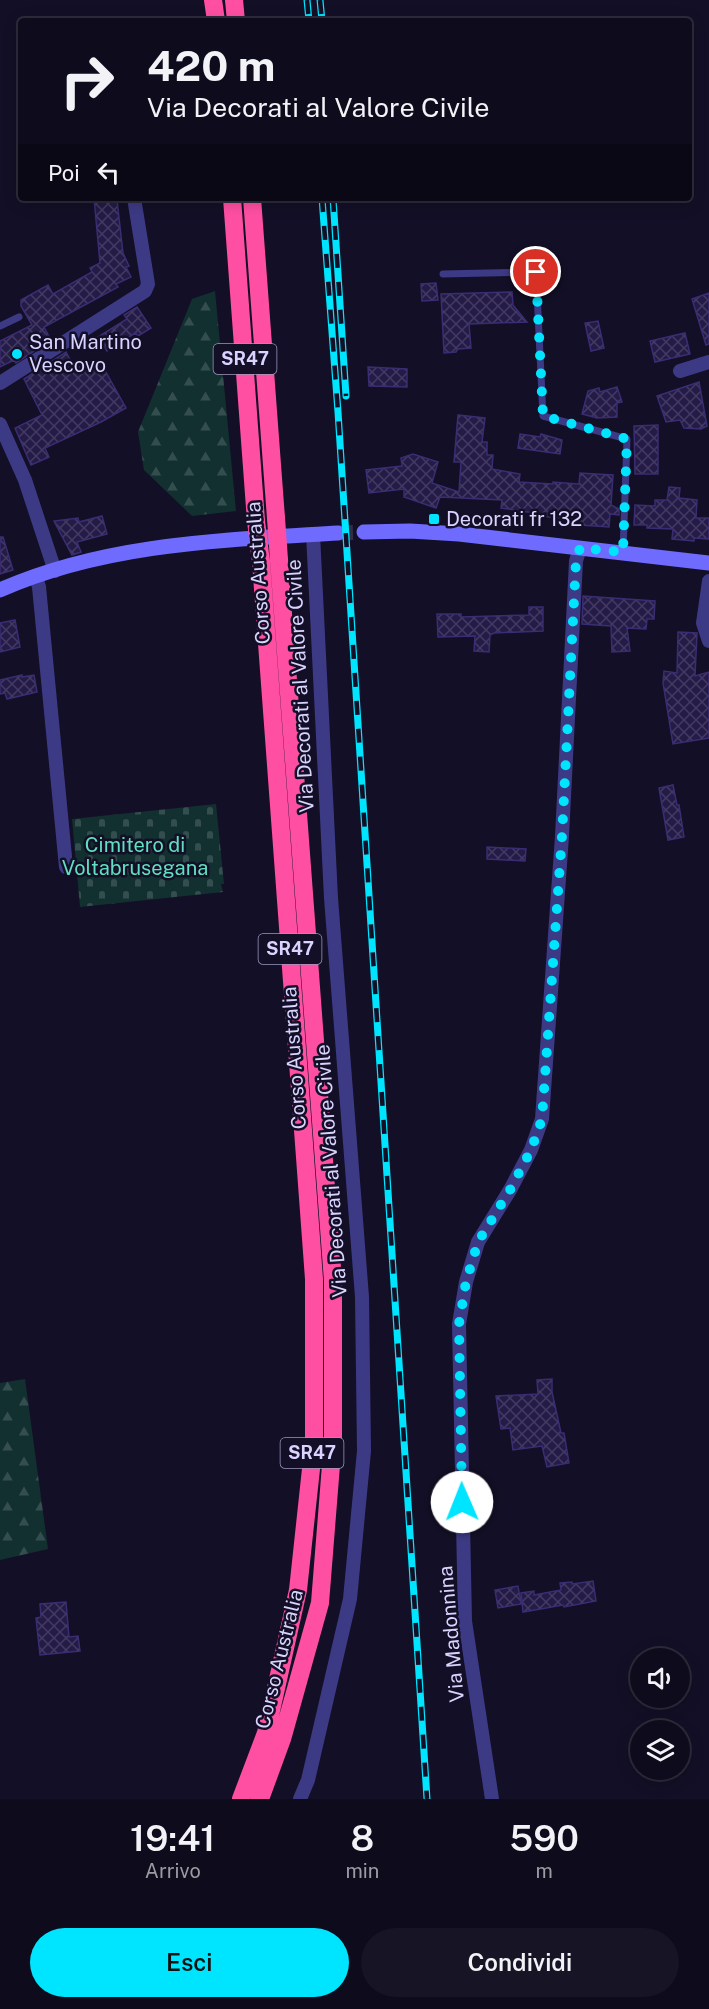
<!DOCTYPE html>
<html lang="it">
<head>
<meta charset="utf-8">
<style>
	:root { --surface:#0e0b1c; --page:#171425; --text:#f1f3f6; --muted:#9b9ba3; --line:#2e2b3b; --accent:#00e5ff }
	body { margin:0; font-family:"Public Sans",sans-serif; background:var(--page); color:var(--text); height:100vh; display:flex; flex-direction:column; font-size:22px; white-space:nowrap }
	* { box-sizing:border-box; margin:0 }
	p { font-size:20px; color:var(--muted) }
	.icon { flex:none; width:33px; height:33px; fill:none; stroke:currentColor; stroke-width:2; stroke-linecap:round; stroke-linejoin:round }
	.map { position:relative; height:1799px; overflow:hidden }
	.details { display:flex; flex-direction:column; background:var(--surface); flex:1 }
	.details>* { flex:none }
	.hud { position:absolute; left:18px; top:18px; width:674px; height:183px; border-radius:6px; box-shadow:0 3px 15px #0003,0 0 0 2px var(--line); background:#0e0b1c; color:var(--text); overflow:hidden }
	.buttons { position:absolute; left:630px; top:1648px; display:grid; gap:12px }
	.buttons a { display:grid; place-items:center; width:60px; height:60px; border-radius:50%; background:var(--surface); box-shadow:0 3px 15px #0003,0 0 0 2px var(--line); font-size:30px }
	.pin { position:absolute; display:grid; place-items:center; width:51px; height:51px; color:#fff; margin:-26px; border:3px solid #fff; border-radius:50%; box-shadow:0 2px 6px #0007 }
	.me { position:absolute; width:66px; margin:-33px; rotate:359deg; stroke-linejoin:round; filter:drop-shadow(0 0 4px #0008) }
	.turn { display:flex; align-items:center; gap:21px; height:126px; padding:0 30px; font-size:27px }
	.turn .icon { width:78px; height:78px; stroke-width:2.5 }
	.turn b { display:block; font-size:42px; line-height:51px }
	.then { display:flex; align-items:center; height:57px; padding:0 30px; background:#0003; gap:12px; font-size:22px }
	.eta { display:flex; justify-content:space-evenly; align-items:center; height:102px; text-align:center }
	.eta b { font-size:36px; font-weight:600; line-height:42px }
	.primary-button { display:flex; gap:12px; margin-top:auto; padding:12px 30px }
	.primary-button a { flex:1; height:69px; border-radius:36px; background:var(--accent); color:#111; font-size:24px; font-weight:600; line-height:69px; text-align:center }
	.primary-button a+a { background:var(--page); color:var(--text) }
	.map>svg:first-child { display:block }
	.forest { fill:url(#forest-firs) }
	.cemetery { fill:url(#cemetery-stones) }
	.building { fill:url(#building-cross-hatch); stroke:#3b2d73; stroke-width:1.5 }
	.lines { fill:none; stroke-linecap:round; stroke-linejoin:round }
	.secondary-tunnel { stroke:#312d47; stroke-width:15; stroke-dasharray:15 8; stroke-linecap:butt }
	.lane { stroke:#3d3a85; stroke-width:7 }
	.street { stroke:#3d3a85; stroke-width:14 }
	.secondary { stroke:#6f6bff; stroke-width:15 }
	.highway { stroke:#ff4fa3; stroke-width:18 }
	.rail-casing { stroke:#00e5ff; stroke-width:7 }
	.rail { stroke:#130f26; stroke-width:4.5; stroke-dasharray:14; stroke-linecap:butt }
	.highway-bridge { stroke:#ff4fa3; stroke-width:18 }
	.route { stroke:#00e5ff; stroke-width:10; stroke-dasharray:0 18 }
	.poi-dot { fill:#00e5ff; stroke:#130f26; stroke-width:2 }
	.labels { text-anchor:middle; stroke-width:5; stroke-linejoin:round; paint-order:stroke }
	.shield { fill:#130f26; stroke:#9e99be; stroke-width:1.5 }
	.shield-label { font-size:18px; font-weight:bold; fill:#d9d4ff }
	.poi-label { font-size:20px; fill:#d9d4ff; stroke:#130f26; text-anchor:start }
	.street-label { font-size:20px; fill:#d9d4ff; stroke:#130f26 }
	.park-label { font-size:20px; fill:#5fe0c0; stroke:#130f26 }
</style>
</head>
<body>
<div class="map">
<svg width="709" height="1799" viewBox="0 0 709 1799">
	<defs>
		<pattern id="forest-firs" width="22" height="20" patternUnits="userSpaceOnUse" patternTransform="scale(1.5)"><rect width="22" height="20" fill="#12302f"/><path d="M5 1l3.5 6h-7zM16 11l3.5 6h-7z" fill="#344d4e"/></pattern>
		<pattern id="cemetery-stones" width="16" height="16" patternUnits="userSpaceOnUse" patternTransform="scale(1.5)"><rect width="16" height="16" fill="#12302f"/><path d="M2 7V4a2 2 0 0 1 4 0v3zM10 15v-3a2 2 0 0 1 4 0v3z" fill="#344d4e"/></pattern>
		<pattern id="building-cross-hatch" width="8" height="8" patternUnits="userSpaceOnUse" patternTransform="scale(1.5)"><rect width="8" height="8" fill="#241b47"/><path d="M0 0l8 8M0 8l8-8" fill="none" stroke="#433b63"/></pattern>
	</defs>
	<rect width="100%" height="100%" fill="#130f26"/>
	<path class="forest" d="M215 291 236 511 192 516 144 470 138 432 192 299Z
		M25 1379 48 1549 0 1560V1383Z"/>
	<path class="cemetery" d="M216 804 224 884H221L223 892 80 907 72 819Z"/>
	<path class="building" d="M94 198H107L108 200H117L123 253 129 266 126 267 131 277 116 284 118 287 44 327 51 340 16 363 14 360 0 367V341L32 325 21 306V300L48 285 53 294 92 272 90 268 100 263Z
		M436 283 438 300 422 301 421 284Z
		M512 292 513 305 527 322 469 324 471 348 458 349 456 352 444 353 441 294Z
		M709 293V344L706 345 692 299Z
		M137 307 151 328 138 336 135 333 107 351 98 337 127 319 124 315Z
		M598 321 604 348 591 351 585 323Z
		M685 333 690 354 655 362 650 341Z
		M66 352 75 369 84 365 89 374 103 367 126 408 101 422 45 448 49 457 31 465 15 428 42 415 24 379Z
		M368 367 407 369V387L369 386Z
		M699 382 707 426 701 429 684 428 680 420 666 422 657 396Z
		M617 387 622 402 617 403V417L597 418 582 414 588 391 599 388 600 392Z
		M458 415 485 418 482 442H487V455H493L492 469 520 474 519 482 553 484V482L579 484 580 473 613 475 611 505 619 509V515L610 514 609 527 580 525 581 519 534 516V513L501 508 502 500 440 497 436 508 404 497V489L369 493 366 470 402 466 401 458 413 454 438 462 432 483 459 492 461 462H454Z
		M658 425V474H635L634 426Z
		M520 434 540 437 541 434 562 440 560 454 518 448Z
		M669 487 680 488 679 498 697 500 696 518H709V539L694 538V541L672 539 673 529 647 528V525H634L635 505 655 506V500H667Z
		M102 516 107 534 77 542 81 552 72 555 54 521 78 518 79 522Z
		M0 537H3L13 570 0 574Z
		M583 596 655 601 654 619H647L646 629 627 628 630 651 612 652 611 626 582 624Z
		M529 607H543V631L494 633 490 635 489 652 474 651 475 636 438 637 437 614H461V617L529 615Z
		M15 620 20 647 0 652V623Z
		M678 632 697 633 695 676 709 672V738L673 744 663 683 664 671 677 673Z
		M22 675V677L34 675 37 692 7 699 5 693 0 694V680Z
		M673 785 677 805H679L684 837 668 840 659 788Z
		M487 847 526 849 525 861 487 859Z
		M552 1379V1392L561 1433H564L569 1463 547 1467 542 1446 513 1450 510 1428 501 1429 496 1396 538 1394 537 1380Z
		M593 1581 596 1601 564 1607 563 1605 523 1612 521 1593 534 1591V1595L561 1590 560 1583 572 1582V1584Z
		M518 1586 521 1604 498 1608 495 1590Z
		M66 1602 69 1637 78 1636 80 1651 40 1655 36 1618 41 1617 40 1604Z"/>
	<g class="lines">
		<path class="secondary-tunnel" d="M338 533 364 532"/>
		<path class="lane" d="M443 274 536 272 543 416 627 439 623 552
			M0 326 19 317"/>
		<path class="street" d="M680 371 709 362
			M0 383 145 291 148 284 134 198
			M0 424 25 480 55 571
			M36 577 39 587 66 867
			M709 581 703 623 709 641
			M300 1799 308 1780 350 1599 364 1451 362 1297 331 898 313 534
			M492 1799 465 1621 459 1324 466 1282 478 1242 510 1190 531 1150 542 1119 562 836 576 561 580 548"/>
		<path class="secondary" d="M364 532 410 531 459 534 709 563
			M0 590C106 543 225 540 338 533"/>
		<path class="highway" d="M213 0 216 21
			M234 0 236 21
			M232 198 256 521
			M252 198 276 518
			M241 1799 266 1733 298 1590 314 1441V1279L261 562
			M260 1799 282 1739 320 1603 333 1440V1281L279 560"/>
		<defs>
			<path id="rail" d="M307 0 309 21
				M320 0 322 21
				M322 198 338 412 427 1799
				M333 198 346 396"/>
		</defs>
		<use href="#rail" class="rail-casing"/>
		<use href="#rail" class="rail"/>
		<path class="highway-bridge" d="M276 518 279 560
			M256 521 261 562"/>
	</g>
	<g class="lines">
		<path class="route" d="M462 1502 459 1324 466 1282 478 1242 510 1190 531 1150 542 1119 562 836 576 561 580 548 623 552 627 439 543 416 536 272"/>
	</g>
	<g class="poi-dot">
		<circle cx="17" cy="354" r="6"/>
		<rect x="428" y="513" width="12" height="12" rx="3"/>
	</g>
	<g class="labels">
		<g class="shield">
			<rect x="213.5" y="344" width="63" height="30" rx="4.5"/>
			<rect x="258.5" y="934" width="63" height="30" rx="4.5"/>
			<rect x="280.5" y="1438" width="63" height="30" rx="4.5"/>
		</g>
		<g class="shield-label">
			<text x="245" y="365">SR47</text>
			<text x="290" y="955">SR47</text>
			<text x="312" y="1459">SR47</text>
		</g>
		<g class="poi-label">
			<text x="29" y="349">San Martino<tspan x="29" dy="23">Vescovo</tspan></text>
			<text x="446" y="526">Decorati fr 132</text>
		</g>
		<g class="street-label">
			<text transform="translate(258 573) rotate(-94)" y="7">Corso Australia</text>
			<text transform="translate(300 686) rotate(-93)" y="7">Via Decorati al Valore Civile</text>
			<text transform="translate(294 1058) rotate(-94)" y="7">Corso Australia</text>
			<text transform="translate(331 1171) rotate(-94)" y="7">Via Decorati al Valore Civile</text>
			<text transform="translate(451 1634) rotate(-95)" y="7">Via Madonnina</text>
			<text transform="translate(279 1659) rotate(-76)" y="7">Corso Australia</text>
		</g>
		<g class="park-label">
			<text x="135" y="852">Cimitero di<tspan x="135" dy="23">Voltabrusegana</tspan></text>
		</g>
	</g>
</svg>
<div class="buttons">
<a><svg class="icon" aria-label="sound" viewBox="0 0 24 24"><path d="M4 9h4l5-4v14l-5-4H4zM17 9q2 3 0 6"/></svg></a>
<a><svg class="icon" aria-label="layers" viewBox="0 0 24 24"><path d="M12 4l9 5-9 5-9-5zM3 14l9 5 9-5"/></svg></a>
</div>
<div class="pin" style="left:536px;top:272px;background:#d93025"><svg class="icon" aria-label="arrive" viewBox="0 0 24 24"><path d="M6 21V4h12l-3 4 3 4H6"/></svg></div>
<svg class="me" style="left:462px;top:1502px" viewBox="-20 -20 40 40"><circle r="19" fill="#fff"/><path d="M0-13L10 11 0 6-10 11z" fill="#00e5ff"/></svg>
<div class="hud">
<div class="turn"><svg class="icon" aria-label="right" viewBox="0 0 24 24"><path d="M7 20v-9h11M14 6l5 5-5 5"/></svg><div><b>420 m</b>Via Decorati al Valore Civile</div></div>
<div class="then">Poi<svg class="icon" aria-label="left" viewBox="0 0 24 24"><path d="M17 20v-9H6M10 6l-5 5 5 5"/></svg></div>
</div>
</div>
<section class="details">
<div class="eta">
<div><b>19:41</b><p>Arrivo</p></div>
<div><b>8</b><p>min</p></div>
<div><b>590</b><p>m</p></div>
</div>
<div class="primary-button"><a>Esci</a><a>Condividi</a></div>
</section>
</body>
</html>
